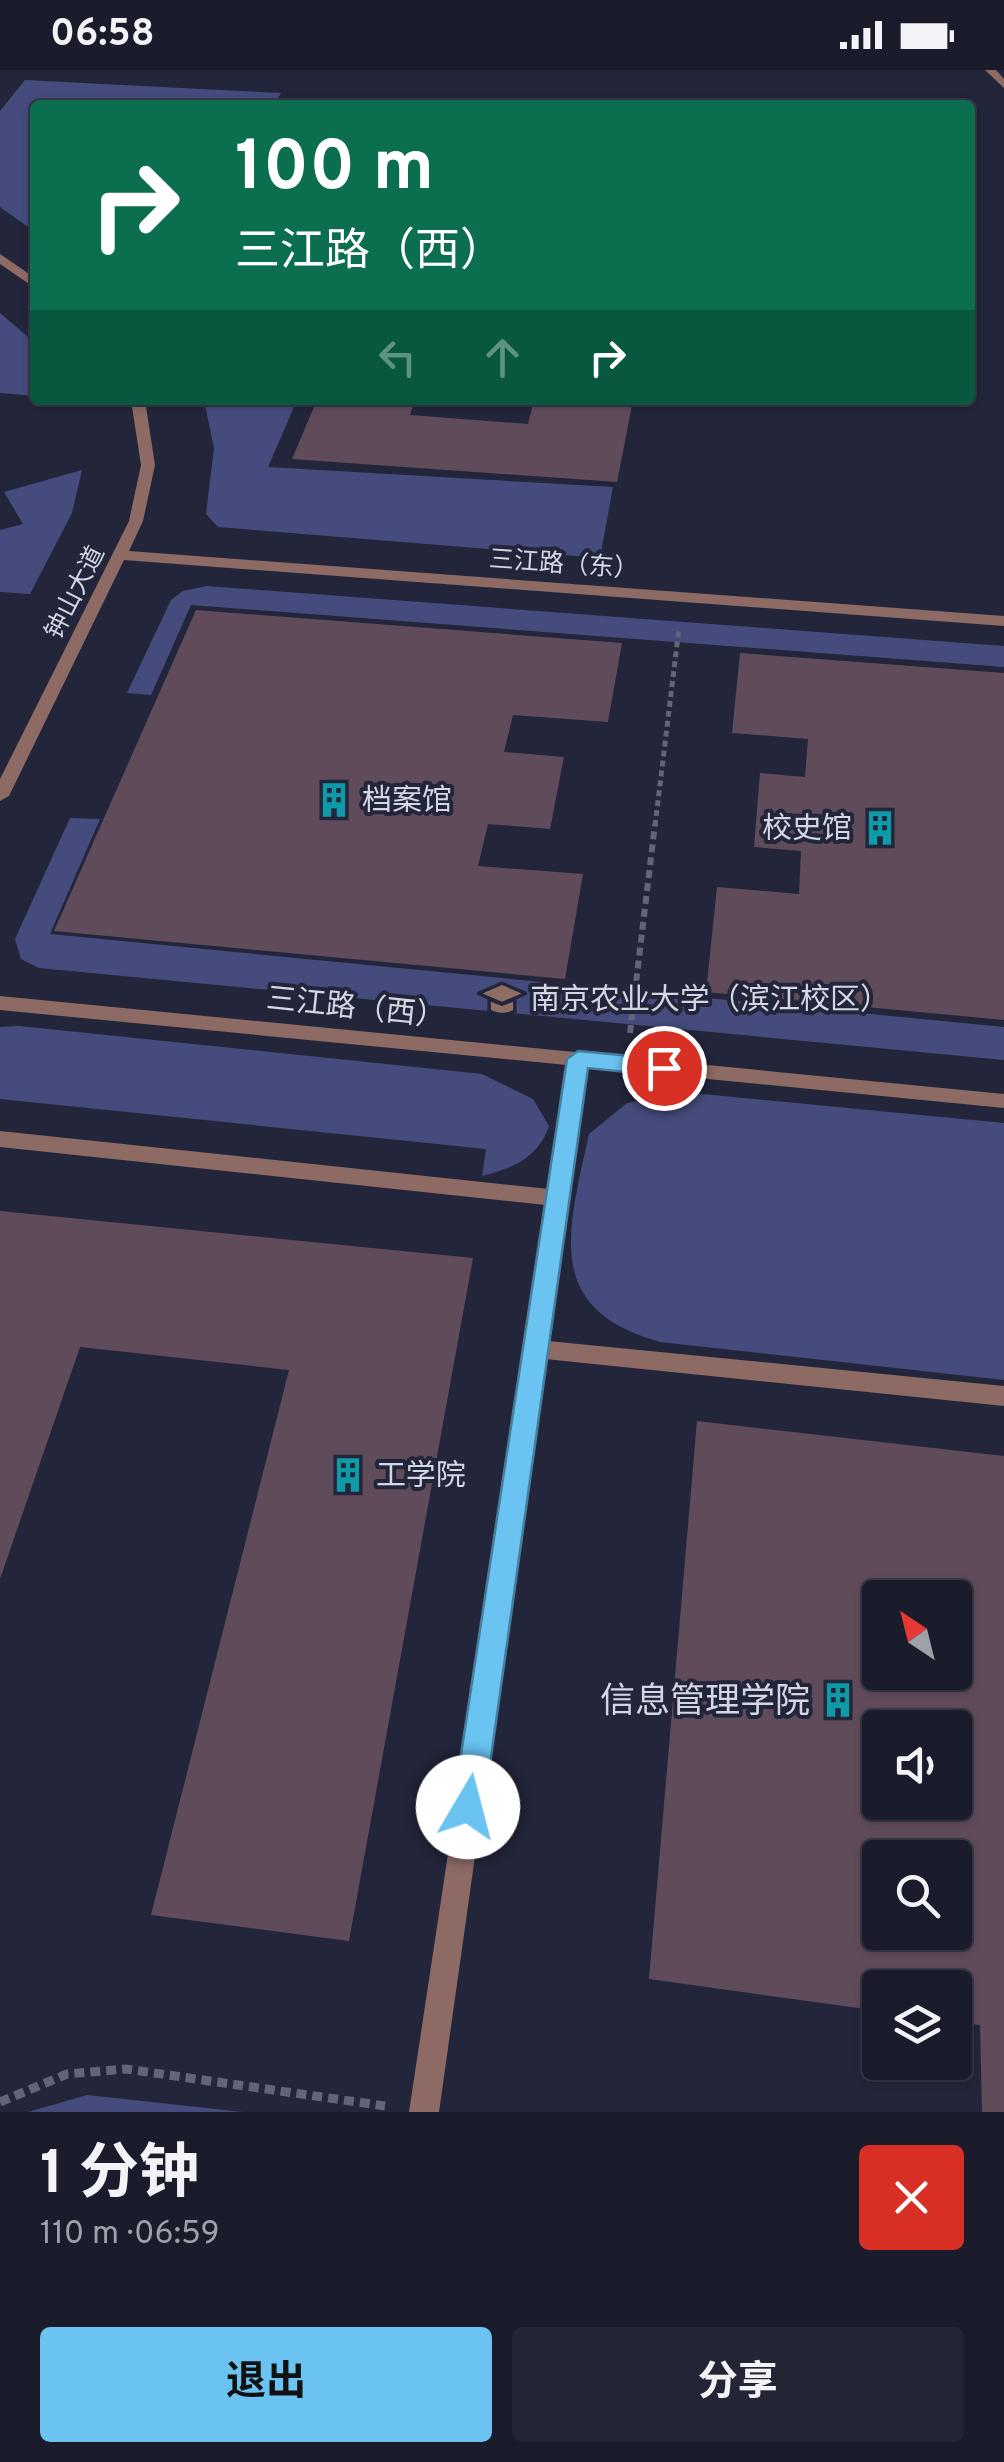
<!DOCTYPE html>
<html lang="zh">
<head>
<meta charset="utf-8">
<style>
	:root { --surface:#1a1c2c; --page:#232534; --text:#f1f3f6; --muted:#9fa1a9; --line:#383a48; --accent:#6ac3f1 }
	body { margin:0; font-family:Overpass,"Noto Sans SC",sans-serif; background:var(--page); color:var(--text); height:100vh; display:flex; flex-direction:column; font-size:38px; white-space:nowrap }
	* { box-sizing:border-box; margin:0 }
	p { font-size:32px; color:var(--muted) }
	.icon { flex:none; width:55px; height:55px; fill:none; stroke:currentColor; stroke-width:2; stroke-linecap:round; stroke-linejoin:round }
	.map { position:relative; height:2042px; overflow:hidden }
	.sheet { display:flex; flex-direction:column; background:var(--surface); flex:1 }
	.sheet>* { flex:none }
	.guide { position:absolute; left:30px; top:30px; width:945px; height:305px; border-radius:10px; box-shadow:0 2px 8px #0004,0 0 0 2px var(--line); background:#0b6e4f; color:#fff; overflow:hidden }
	.needle { width:65px; rotate:325deg }
	.fabs { position:absolute; left:862px; top:1510px; display:grid; gap:20px }
	.fabs a { display:grid; place-items:center; width:110px; height:110px; border-radius:10px; background:var(--surface); box-shadow:0 2px 8px #0004,0 0 0 2px var(--line); font-size:50px }
	.pin { position:absolute; display:grid; place-items:center; width:85px; height:85px; color:#fff; margin:-42px; border:5px solid #fff; border-radius:50%; box-shadow:0 2px 10px #0007 }
	.me { position:absolute; width:110px; margin:-55px; rotate:8deg; stroke-linejoin:round; filter:drop-shadow(0 0 8px #0008) }
	.turn { display:flex; align-items:center; gap:35px; height:210px; padding:0 40px; font-size:45px }
	.turn .icon { width:130px; height:130px; stroke-width:2.5 }
	.turn b { display:block; font-size:70px; line-height:85px }
	.lanes { display:flex; align-items:center; height:95px; padding:0 40px; background:#0003; justify-content:center; gap:50px; direction:ltr }
	.lanes .off { opacity:.35 }
	.round { display:grid; place-items:center; flex:none; width:105px; height:105px; border-radius:10px; background:var(--page) }
	.overview { display:flex; align-items:center; justify-content:space-between; height:170px; padding:0 40px }
	h1 { font-size:60px; font-weight:700; line-height:75px }
	.action { display:flex; gap:20px; margin-top:auto; padding:20px 40px }
	.action a { flex:1; height:115px; border-radius:10px; background:var(--accent); color:#111; font-size:40px; font-weight:700; line-height:115px; text-align:center }
	.action a+a { background:var(--page); color:var(--text) }
	.status { display:flex; justify-content:space-between; align-items:center; height:70px; padding:0 50px; background:var(--surface); direction:ltr }
	.status svg { height:28px; fill:currentColor }
	.map>svg:first-child { display:block }
	.green { fill:#454b7c }
	.building { fill:#604b5b; fill-rule:evenodd }
	.lines { fill:none; stroke-linecap:round; stroke-linejoin:round }
	.path-far2 { stroke:#626577; stroke-width:5; stroke-dasharray:6 4; stroke-linecap:butt }
	.path-far1 { stroke:#626577; stroke-width:6; stroke-dasharray:8 5; stroke-linecap:butt }
	.path { stroke:#626577; stroke-width:9; stroke-dasharray:10 6; stroke-linecap:butt }
	.service { fill:#8e6a65; fill-rule:evenodd }
	.route { fill:#6ac3f1; stroke:#457f9d; stroke-width:2.5 }
	.labels { text-anchor:middle; stroke-width:8; stroke-linejoin:round; paint-order:stroke }
	.far-street-label { font-size:25px; fill:#d3d6e3; stroke:#23263a }
	.poi-label { font-size:30px; fill:#d3d6e3; stroke:#23263a; text-anchor:start }
	.street-label { font-size:30px; fill:#d3d6e3; stroke:#23263a }
	.near-poi-label { font-size:35px; fill:#d3d6e3; stroke:#23263a; text-anchor:end }
</style>
</head>
<body>
<div class="status"><b>06:58</b><svg viewBox="0 0 49 12"><path d="M0 12V9h3v3zM5 12V6h3v6zM10 12V3h3v9zM15 12V0h3v12zM26 1h20v11H26zM47 4h2v5h-2z"/></svg></div>
<div class="map">
<svg width="1004" height="2042" viewBox="0 0 1004 2042">
	<rect width="100%" height="100%" fill="#23263a"/>
	<path class="green" d="M25 10 281 23 274 35H35V162L0 137V41Z
		M0 243 35 273V326L0 323Z
		M204 330H297L268 397 613 417 600 488 218 457 206 444 214 378Z
		M82 400 72 443 30 524 0 522V460L23 454 4 422Z
		M207 516 1004 576V597L191 535 151 625 127 623 171 530 183 521Z
		M70 748 100 749 50 864 1004 957V990L39 898 21 889 15 869Z
		M19 956 482 1004 533 1029 549 1056C539 1087 512 1099 482 1106L486 1079 0 1029V957Z
		M682 1022 1004 1053V1310L660 1272C542 1239 568 1161 589 1064L627 1033Z
		M87 2025 243 2042H28Z"/>
	<path class="building" d="M317 330H415L410 345 528 354 534 330H633L617 412 292 389Z
		M196 540 622 573 608 652 513 645 504 682 564 687 550 759 488 754 478 796 583 804 565 909 54 861Z
		M740 583 1004 603V950L706 922 717 817 799 824 801 781 754 777 760 703 805 707 808 669 732 663Z
		M0 1141 473 1188 349 1871 151 1845 289 1300 80 1277 0 1509Z
		M697 1351 1004 1386V2042H982L980 1955 955 1952V1918H880V1941L649 1909ZM880 1528H955V1602H880ZM880 1658H955V1732H880ZM880 1788H955V1862H880Z"/>
	<g class="lines">
		<path class="path-far2" d="M655 756 679 558"/>
		<path class="path-far1" d="M630 963 655 754"/>
		<path class="path" d="M0 2032 67 2004 126 1999 385 2036"/>
		<path class="service" d="M985 0H996L1004 9V18Z
			M0 184 35 208V218L0 194Z
			M131 330H145L155 395 143 451 129 481 1004 546V556L124 490 9 726 0 731V709L129 451 141 395Z
			M0 926 1004 1024V1038L587 997 548 1271 1004 1316V1336L545 1289 439 2042H409L546 1135 0 1077V1061L549 1119 567 995 0 940Z"/>
	</g>
	<path class="route" d="M578 981 664 989 675 998 664 1006 588 998 484 1737 479 1747 468 1752 458 1747 453 1737 567 989Z"/>
	<defs>
		<symbol id="building-bare" viewBox="-9 -9 18 18"><path d="M-4-6H4V6H1V3H-1V6H-4ZM-2.5-4.3h1.7v1.8h-1.7ZM.8-4.3h1.7v1.8H.8ZM-2.5-1h1.7V.8h-1.7ZM.8-1h1.7V.8H.8Z" fill="#0f9aa8" stroke="#23263a" stroke-width="2.5" paint-order="stroke"/></symbol>
		<symbol id="university-bare" viewBox="-9 -9 18 18"><path d="M0-5L7-2L0 1L-7-2ZM-4 1L0 2.5L4 1V4Q0 6-4 4Z" fill="#8d6e63" stroke="#23263a" stroke-width="2.5" paint-order="stroke"/></symbol>
	</defs>
	<g fill-rule="evenodd">
		<use href="#building-bare" x="309" y="705" width="50" height="50"/>
		<use href="#building-bare" x="855" y="733" width="50" height="50"/>
		<use href="#university-bare" x="477" y="904" width="50" height="50"/>
		<use href="#building-bare" x="323" y="1380" width="50" height="50"/>
		<use href="#building-bare" x="813" y="1605" width="50" height="50"/>
	</g>
	<g class="labels">
		<g class="far-street-label">
			<text transform="translate(564 493) rotate(4)" y="9">三江路（东）</text>
			<text transform="translate(74 522) rotate(-63)" y="9">钟山大道</text>
		</g>
		<g class="poi-label">
			<text x="362" y="740">档案馆</text>
			<text x="852" y="768" text-anchor="end">校史馆</text>
			<text x="530" y="939">南京农业大学（滨江校区）</text>
			<text x="376" y="1415">工学院</text>
		</g>
		<g class="street-label">
			<text transform="translate(356 937) rotate(6)" y="10">三江路（西）</text>
		</g>
		<g class="near-poi-label">
			<text x="810" y="1642">信息管理学院</text>
		</g>
	</g>
</svg>
<div class="fabs">
<a><svg class="needle" viewBox="-14 -14 28 28"><path d="M0-13l5 13h-10z" fill="#e53935"/><path d="M0 13l5-13h-10z" fill="#9fa1a9"/></svg></a>
<a><svg class="icon" aria-label="sound" viewBox="0 0 24 24"><path d="M4 9h4l5-4v14l-5-4H4zM17 9q2 3 0 6"/></svg></a>
<a><svg class="icon" aria-label="search" viewBox="0 0 24 24"><circle cx="10" cy="10" r="6"/><path d="M15 15l6 6"/></svg></a>
<a><svg class="icon" aria-label="layers" viewBox="0 0 24 24"><path d="M12 4l9 5-9 5-9-5zM3 14l9 5 9-5"/></svg></a>
</div>
<div class="pin" style="left:664px;top:998px;background:#d93025"><svg class="icon" aria-label="arrive" viewBox="0 0 24 24"><path d="M6 21V4h12l-3 4 3 4H6"/></svg></div>
<svg class="me" style="left:468px;top:1737px" viewBox="-20 -20 40 40"><circle r="19" fill="#fff"/><path d="M0-13L10 11 0 6-10 11z" fill="#6ac3f1"/></svg>
<div class="guide">
<div class="turn"><svg class="icon" aria-label="right" viewBox="0 0 24 24"><path d="M7 20v-9h11M14 6l5 5-5 5"/></svg><div><b>100 m</b>三江路（西）</div></div>
<div class="lanes"><svg class="icon off" aria-label="left" viewBox="0 0 24 24"><path d="M17 20v-9H6M10 6l-5 5 5 5"/></svg><svg class="icon off" aria-label="ahead" viewBox="0 0 24 24"><path d="M12 20V5M6 11l6-6 6 6"/></svg><svg class="icon" aria-label="right" viewBox="0 0 24 24"><path d="M7 20v-9h11M14 6l5 5-5 5"/></svg></div>
</div>
</div>
<section class="sheet">
<div class="overview"><div><h1>1 分钟</h1><p>110 m · 06:59</p></div><a class="round" style="background:#d93025;color:#fff"><svg class="icon" aria-label="close" viewBox="0 0 24 24"><path d="M6 6l12 12M18 6L6 18"/></svg></a></div>
<div class="action"><a>退出</a><a>分享</a></div>
</section>
</body>
</html>
